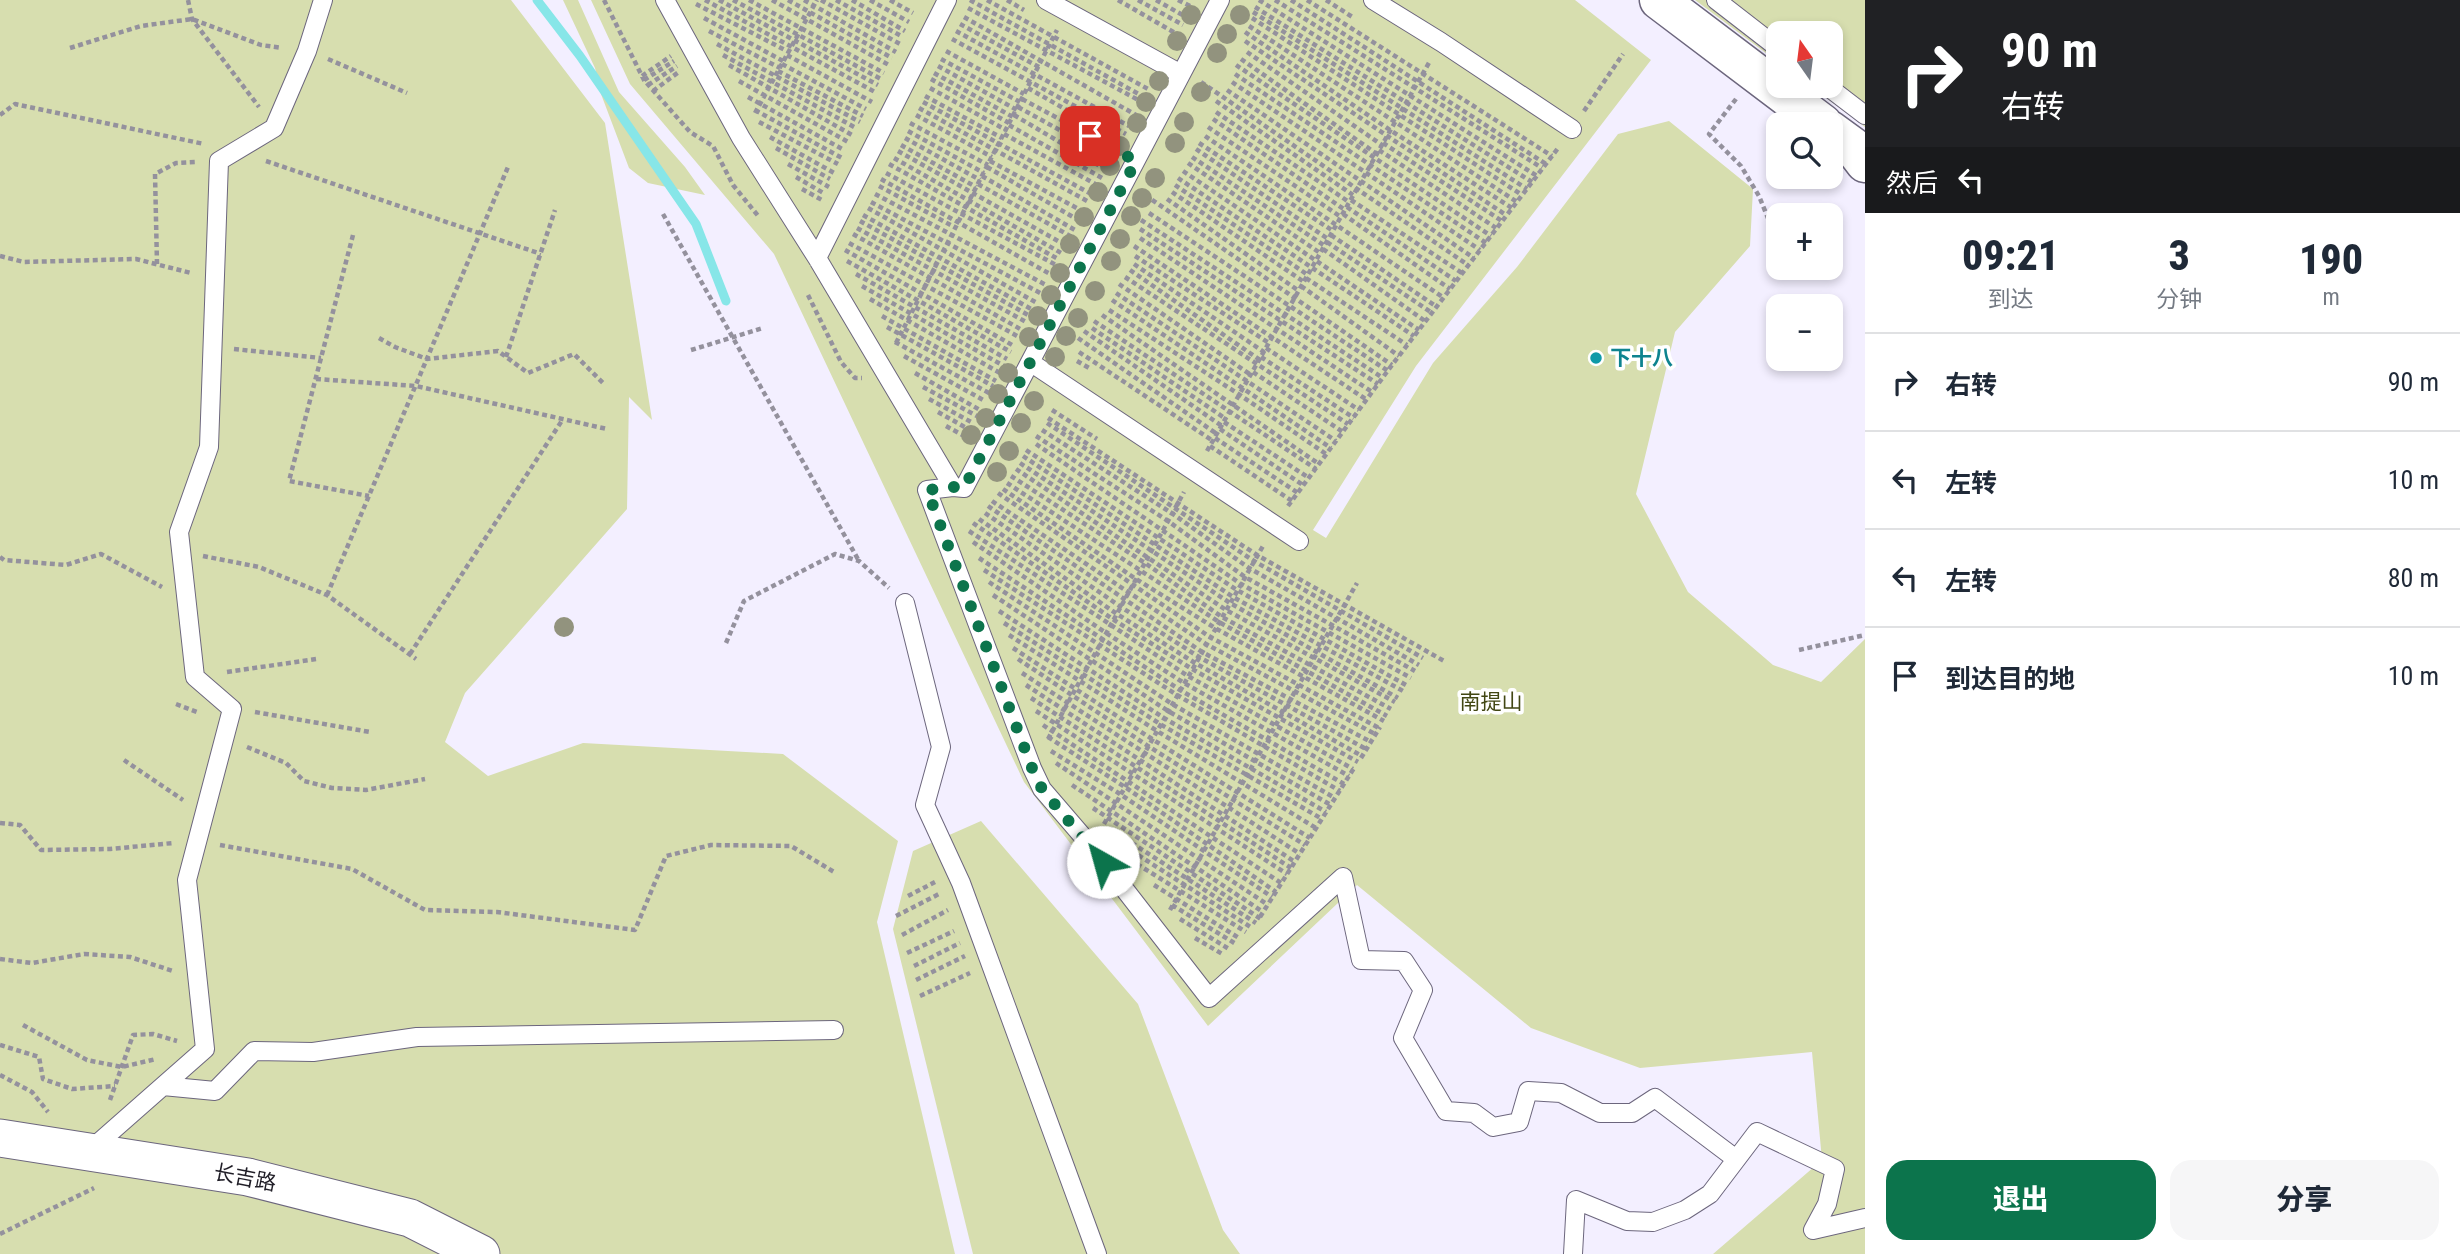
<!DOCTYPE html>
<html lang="zh">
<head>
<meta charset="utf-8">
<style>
	:root { --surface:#fff; --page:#f6f6f7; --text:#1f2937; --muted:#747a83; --line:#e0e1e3; --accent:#0c744c }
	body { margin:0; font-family:"Roboto Condensed","Noto Sans SC",sans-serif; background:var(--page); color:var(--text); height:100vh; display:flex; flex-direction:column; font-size:26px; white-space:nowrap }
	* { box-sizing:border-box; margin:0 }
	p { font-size:23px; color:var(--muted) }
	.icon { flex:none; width:38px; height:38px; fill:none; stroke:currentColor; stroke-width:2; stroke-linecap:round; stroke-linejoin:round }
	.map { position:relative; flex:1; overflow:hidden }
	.side { display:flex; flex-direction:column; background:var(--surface); width:595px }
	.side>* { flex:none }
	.hud { background:#202124; color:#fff; overflow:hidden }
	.needle { width:46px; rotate:346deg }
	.controls { position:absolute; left:1766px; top:21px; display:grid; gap:14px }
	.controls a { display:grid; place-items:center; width:77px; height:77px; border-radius:14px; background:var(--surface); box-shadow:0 4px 10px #0003; font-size:35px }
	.pin { position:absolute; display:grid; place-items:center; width:60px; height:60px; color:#fff; margin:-30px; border-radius:14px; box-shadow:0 4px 10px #0006 }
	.me { position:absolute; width:77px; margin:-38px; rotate:322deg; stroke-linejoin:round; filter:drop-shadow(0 0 5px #0008) }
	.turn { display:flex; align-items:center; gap:24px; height:147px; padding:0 21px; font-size:32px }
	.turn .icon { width:91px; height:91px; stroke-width:2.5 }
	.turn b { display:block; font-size:49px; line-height:60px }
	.then { display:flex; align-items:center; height:66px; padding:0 21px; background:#0003; gap:14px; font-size:26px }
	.eta { display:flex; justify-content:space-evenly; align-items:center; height:119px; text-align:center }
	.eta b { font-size:42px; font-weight:800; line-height:49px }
	.cta { display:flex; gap:14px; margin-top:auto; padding:14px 21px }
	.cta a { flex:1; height:80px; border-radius:21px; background:var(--accent); color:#fff; font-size:28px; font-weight:800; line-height:80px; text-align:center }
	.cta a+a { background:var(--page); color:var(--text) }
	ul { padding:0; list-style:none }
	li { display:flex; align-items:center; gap:21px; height:98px; padding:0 21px; border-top:2px solid var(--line) }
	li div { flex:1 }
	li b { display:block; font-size:26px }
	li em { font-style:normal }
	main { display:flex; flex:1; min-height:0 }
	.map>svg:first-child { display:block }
	.green { fill:#d7deaf }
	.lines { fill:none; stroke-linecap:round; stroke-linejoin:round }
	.stream { stroke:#87e6e8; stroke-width:9 }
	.service-casing { stroke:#6c667d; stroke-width:20 }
	.minor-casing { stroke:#6c667d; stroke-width:39 }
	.tertiary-casing { stroke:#6c667d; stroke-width:41 }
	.path { stroke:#94919d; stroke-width:4.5; stroke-dasharray:5 3.5; stroke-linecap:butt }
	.service { stroke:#fff; stroke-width:18 }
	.minor { stroke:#fff; stroke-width:37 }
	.tertiary { stroke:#fff; stroke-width:38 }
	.tree { fill:#92937e }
	.route { stroke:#0c744c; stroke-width:12; stroke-dasharray:0 21.6 }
	.culture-dot { fill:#0f9aa8; stroke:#fff; stroke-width:2.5 }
	.labels { text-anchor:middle; stroke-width:7; stroke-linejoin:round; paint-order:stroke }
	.culture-label { font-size:21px; font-weight:bold; fill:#0d838f; stroke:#fff; text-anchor:start }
	.park-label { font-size:21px; fill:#424714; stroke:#fff }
	.street-label { font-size:21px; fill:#201e27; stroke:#fff }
</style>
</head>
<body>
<main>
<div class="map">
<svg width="1865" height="1254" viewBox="0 0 1865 1254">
	<rect width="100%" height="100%" fill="#f3efff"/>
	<path class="green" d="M0 0H511L605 123 652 420 629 397 627 509 465 693 445 742 488 776 583 743 783 754 898 841 877 922 955 1254H0Z
		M563 0H578L619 92 685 167 705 195 648 183 629 168 601 94 595 68Z
		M591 0H1575L1651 60 1416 366 1313 530 1326 538 1433 363 1517 267 1618 134 1669 121 1753 189 1750 246 1675 332 1636 494 1688 592 1773 665 1821 682 1865 639V1254H1713L1822 1160 1812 1052 1640 1068 1531 1028 1357 885 1208 1026 1024 782 774 254 630 84Z
		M1695 0H1865V127L1810 86H1830V33H1778V62Z
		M981 821 1138 1004 1223 1230 1240 1254H973L893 929 913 851Z"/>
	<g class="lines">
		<path class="stream" d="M537 0 580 56 696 224 726 301"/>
		<defs>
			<path id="service" d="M665 0 741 138 817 258 953 487 964 488 1220 0
				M1046 0 1181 74
				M1373 0 1441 42 1572 129
				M1716 0 1778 48
				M1827 86 1865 115
				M817 258 947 0
				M1030 362 1299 541
				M953 487 927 490 1032 768 1042 789 1091 846 1209 998 1343 877 1361 960 1404 961 1423 990 1403 1038 1446 1111 1474 1113 1493 1127 1519 1122 1528 1091 1561 1093 1600 1113H1632L1655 1098 1736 1159
				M905 603 941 747 925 805 961 883 1097 1254
				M163 1086 215 1091 254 1051 313 1052 417 1037 834 1030
				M88 1152 205 1049 187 880 232 709 195 677 179 532 209 447 219 161 274 128 307 51 323 0
				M1573 1254 1576 1200 1627 1221 1653 1222 1685 1210 1710 1194 1757 1132 1835 1169 1827 1204 1813 1230 1865 1218"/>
			<path id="minor" d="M0 1138 248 1177 410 1218 481 1254"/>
			<path id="tertiary" d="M1659 0 1823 124
				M1830 130 1852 146 1865 163"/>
		</defs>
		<use href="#service" class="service-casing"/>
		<use href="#minor" class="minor-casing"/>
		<use href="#tertiary" class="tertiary-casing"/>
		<path class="path" d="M188 0 192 19 259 107
			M604 0 644 80 690 132 713 146 733 185 759 217
			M705 0 875 92
			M719 0 878 85
			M733 0 881 79
			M749 0 884 73
			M772 0 889 65
			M788 0 892 58
			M804 0 896 52
			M821 0 900 44
			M836 0 903 37
			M852 0 905 31
			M870 0 909 22
			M890 0 913 13
			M970 0 1144 97
			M987 0 1148 89
			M1007 0 1024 10
			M1118 0 1175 33
			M1138 0 1183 25
			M1156 0 1186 17
			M1178 0 1190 6
			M1259 0 1537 176
			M1275 0 1542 168
			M1291 0 1546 164
			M1307 0 1552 156
			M1326 0 1354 18
			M696 4 789 52
			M1255 7 1532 182
			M968 8 1142 102
			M1253 12 1527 189
			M964 17 1136 115
			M704 18 783 61
			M1252 18 1522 195
			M960 24 1039 67
			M1249 26 1517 202
			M709 31 780 68
			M956 31 1129 126
			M1245 32 1390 130 1512 208
			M952 39 1126 134
			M1245 41 1506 215
			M717 44 860 122
			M70 48 141 26 192 19 261 45 282 48
			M946 51 1024 94
			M1247 52 1382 145
			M723 55 856 128
			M787 55 872 102
			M328 59 407 93
			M941 59 1020 102
			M1241 59 1377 154
			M782 64 866 109
			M729 65 852 135
			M1236 65 1491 236
			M938 66 1017 110
			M778 71 863 116
			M934 73 1013 117
			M1235 74 1486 243
			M642 76 671 56
			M931 79 1009 123
			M644 80 674 61
			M739 81 850 143
			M1201 82 1468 265
			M1232 82 1480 250
			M648 85 677 66
			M930 88 1006 130
			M1028 88 1121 141
			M1227 90 1474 258
			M653 91 680 71
			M925 96 1002 138
			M748 97 844 150
			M1022 99 1117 150
			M1736 99 1709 134 1741 166 1759 196 1776 238
			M1216 101 1353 195
			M923 102 1093 195
			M1018 107 1112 159
			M919 108 1089 202
			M755 110 842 158
			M1584 111 1623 54
			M1216 112 1349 202
			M755 113 817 0
			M0 115 15 104 204 144
			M916 115 992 157
			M1014 115 1105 169
			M1213 119 1345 210
			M759 122 838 164
			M910 123 988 165
			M1009 125 1102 178
			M1208 127 1341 217
			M908 131 984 173
			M1004 134 1099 186
			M1205 136 1444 298
			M770 137 836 174
			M905 138 980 180
			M1199 143 1333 231
			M1383 143 1502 221
			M901 145 976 187
			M776 148 830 179
			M1196 149 1328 239
			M1379 150 1496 228
			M898 151 1067 246
			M1192 157 1325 246
			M894 158 1063 254
			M266 161 541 254
			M990 161 1084 212
			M1188 163 1320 253
			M788 164 829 187
			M889 164 1058 259
			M987 167 1080 221
			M1183 171 1419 330
			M886 173 1056 265
			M982 176 1075 230
			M796 177 825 194
			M1178 178 1414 336
			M881 179 1050 274
			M978 184 1072 237
			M1175 185 1308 275
			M879 186 956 228
			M802 189 822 200
			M1172 192 1304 282
			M875 194 1046 285
			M1145 195 1392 365
			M1167 199 1299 291
			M1351 200 1462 273
			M871 202 1042 294
			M1347 207 1456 281
			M868 208 1037 303
			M1149 213 1388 371
			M663 214 859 561
			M1343 214 1450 289
			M863 215 1033 310
			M1141 220 1383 378
			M860 221 1030 316
			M857 228 1026 322
			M1140 229 1378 384
			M853 234 1022 330
			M353 235 289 481 369 496
			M1331 235 1437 307
			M1140 238 1372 392
			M1327 242 1432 313
			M849 243 1019 337
			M1134 246 1367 400
			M1323 249 1425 321
			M845 250 1014 346
			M0 256 24 262 136 259 191 273
			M1135 256 1269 343
			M847 261 1011 352
			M157 264 155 174 176 163 197 162
			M1134 264 1264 352
			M1130 270 1260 360
			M856 274 1007 359
			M1125 277 1348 424
			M1306 278 1407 345
			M1119 284 1251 375
			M862 286 1004 366
			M1301 286 1399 356
			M1116 293 1336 441
			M808 295 841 362 855 378H862
			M870 299 1000 373
			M1112 300 1331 448
			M1109 310 1240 395 1326 454
			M1102 315 1319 464
			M882 316 996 381
			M1094 321 1316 469
			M887 327 993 386
			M1092 328 1226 419
			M1084 331 1222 426
			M379 338 395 347 427 359 498 351 528 373 574 354 604 384
			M1078 338 1217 434
			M895 342 989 393
			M896 343 1057 30
			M1266 348 1359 410
			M234 349 321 358
			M691 350 763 328
			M1079 352 1213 441
			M904 356 985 401
			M506 357 555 210
			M1261 357 1354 418
			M1077 361 1089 368
			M1253 372 1343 432
			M915 373 980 410
			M316 379 416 386 607 429
			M923 387 977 416
			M929 399 973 423
			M1052 410 1097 439
			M938 412 970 430
			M1048 418 1257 555 1444 661
			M1224 422 1309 478
			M1047 423 1254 561 1423 658
			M946 426 966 437
			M1220 429 1303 485
			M1042 430 1173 514 1249 568 1419 665
			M1036 436 1168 521 1245 577 1415 671
			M1215 438 1298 493
			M1036 444 1241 584 1411 678
			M1210 446 1292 501
			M1026 450 1237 590 1406 685
			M1207 451 1430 61
			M1023 456 1233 597 1403 691
			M1020 463 1230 603 1398 698
			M1016 469 1226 610 1395 702
			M1011 476 1145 563 1222 617 1391 709
			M1007 483 1219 622 1387 716
			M1003 489 1136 579 1215 628 1384 721
			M998 493 1210 637 1379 728
			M992 501 1206 644 1375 734
			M988 506 1202 652 1371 742
			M1288 506 1392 365 1559 147
			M985 513 1121 607 1199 657 1366 749
			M979 519 1117 614 1195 663 1362 756
			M973 523 1114 620 1192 669 1358 762
			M969 531 1188 676 1353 769
			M973 542 1106 633 1184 683 1349 776
			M203 556 259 567 327 595 416 659
			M0 557 4 560 66 565 101 554 162 587
			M979 558 1180 690 1344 784
			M984 570 1177 695 1340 791
			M989 582 1172 704 1335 798
			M327 595 508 167
			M993 595 1168 711 1331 805
			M999 611 1164 718 1326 812
			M1004 623 1160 724 1322 819
			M1009 635 1157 731 1316 828
			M726 643 744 601 835 554 859 561 889 588
			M1013 648 1152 739 1310 838
			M1799 650 1865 635
			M410 654 563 419
			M1018 659 1148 746 1305 845
			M227 672 316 659
			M1022 673 1300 854
			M1026 685 1295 862
			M1031 698 1291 868
			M176 704 197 712
			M1036 711 1287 874
			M255 712 370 732
			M1043 725 1281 883
			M1048 737 1125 787 1276 892
			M1048 739 1184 492
			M247 747 286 763 304 781 332 788 366 790 425 779
			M1051 751 1120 794 1272 897
			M1361 758 1380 727
			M124 760 183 800
			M1056 763 1268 905
			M1072 785 1263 912
			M1093 808 1261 919
			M0 823 20 825 41 850 110 849 173 843
			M1104 824 1263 546
			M1110 829 1256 923
			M220 845 352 869 425 910 497 912 635 930 666 856 711 845 791 846 834 872
			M1124 846 1252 928
			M1137 864 1246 932
			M1154 885 1239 938
			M908 896 935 882
			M1172 905 1236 944
			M1170 910 1357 583
			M896 916 939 894
			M1260 917 1354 768
			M1180 919 1229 949
			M902 935 948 910
			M1195 938 1224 955
			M907 953 954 931
			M0 959 32 963 84 954 130 957 173 971
			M914 966 960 943
			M916 980 965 956
			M920 996 970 973
			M23 1025 87 1060 122 1067 156 1059
			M0 1045 39 1057 43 1079 72 1089 115 1086
			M0 1075 32 1092 48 1112
			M110 1100 133 1035 153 1034 177 1041
			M0 1234 94 1188"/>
		<use href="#service" class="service"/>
		<use href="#minor" class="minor"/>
		<use href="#tertiary" class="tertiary"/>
	</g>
	<g class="tree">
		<circle cx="1191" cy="15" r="10"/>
		<circle cx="1240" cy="15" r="10"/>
		<circle cx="1227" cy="34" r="10"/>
		<circle cx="1177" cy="41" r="10"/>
		<circle cx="1217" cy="53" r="10"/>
		<circle cx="1159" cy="81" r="10"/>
		<circle cx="1201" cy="92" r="10"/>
		<circle cx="1146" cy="102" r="10"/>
		<circle cx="1184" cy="122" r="10"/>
		<circle cx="1137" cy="123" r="10"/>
		<circle cx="1175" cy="143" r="10"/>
		<circle cx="1120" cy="146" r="10"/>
		<circle cx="1110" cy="166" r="10"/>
		<circle cx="1155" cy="178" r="10"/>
		<circle cx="1098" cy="192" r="10"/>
		<circle cx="1142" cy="198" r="10"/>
		<circle cx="1131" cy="216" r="10"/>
		<circle cx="1084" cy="217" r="10"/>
		<circle cx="1120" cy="239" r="10"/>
		<circle cx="1070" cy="244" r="10"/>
		<circle cx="1111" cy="261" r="10"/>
		<circle cx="1060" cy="273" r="10"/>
		<circle cx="1095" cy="291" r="10"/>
		<circle cx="1051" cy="295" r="10"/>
		<circle cx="1038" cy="316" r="10"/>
		<circle cx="1078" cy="318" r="10"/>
		<circle cx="1066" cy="336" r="10"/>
		<circle cx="1029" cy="337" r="10"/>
		<circle cx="1055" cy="357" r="10"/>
		<circle cx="1008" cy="373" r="10"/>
		<circle cx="998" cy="394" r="10"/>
		<circle cx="1034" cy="401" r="10"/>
		<circle cx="986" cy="418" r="10"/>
		<circle cx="1021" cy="423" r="10"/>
		<circle cx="971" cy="435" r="10"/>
		<circle cx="1009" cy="451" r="10"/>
		<circle cx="997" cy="472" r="10"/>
		<circle cx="564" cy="627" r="10"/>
	</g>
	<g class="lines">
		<path class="route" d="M1090 136 1136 161 964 488 953 487 927 490 1032 768 1042 789 1103 862"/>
	</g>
	<circle class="culture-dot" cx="1596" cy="358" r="7"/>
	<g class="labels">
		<g class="culture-label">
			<text x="1610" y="365">下十八</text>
		</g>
		<g class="park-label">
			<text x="1491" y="709">南提山</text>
		</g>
		<g class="street-label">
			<text transform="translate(245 1178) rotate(11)" y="7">长吉路</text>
		</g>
	</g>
</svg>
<div class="controls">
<a><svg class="needle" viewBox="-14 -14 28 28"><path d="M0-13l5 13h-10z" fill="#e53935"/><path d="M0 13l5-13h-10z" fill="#747a83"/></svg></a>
<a><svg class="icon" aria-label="search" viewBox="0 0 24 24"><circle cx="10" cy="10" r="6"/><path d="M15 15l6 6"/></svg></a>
<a>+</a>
<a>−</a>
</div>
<div class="pin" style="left:1090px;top:136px;background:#d93025"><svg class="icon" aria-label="arrive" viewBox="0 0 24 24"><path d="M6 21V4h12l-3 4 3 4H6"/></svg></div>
<svg class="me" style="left:1103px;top:862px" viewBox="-20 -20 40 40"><circle r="19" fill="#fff"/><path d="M0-13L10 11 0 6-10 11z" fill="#0c744c"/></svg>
</div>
<section class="side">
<div class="hud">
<div class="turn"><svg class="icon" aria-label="right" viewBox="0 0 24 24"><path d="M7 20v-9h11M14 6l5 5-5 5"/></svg><div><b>90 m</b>右转</div></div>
<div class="then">然后<svg class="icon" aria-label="left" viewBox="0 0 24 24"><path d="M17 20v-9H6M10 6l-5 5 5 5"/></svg></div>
</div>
<div class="eta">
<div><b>09:21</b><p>到达</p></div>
<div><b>3</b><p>分钟</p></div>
<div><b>190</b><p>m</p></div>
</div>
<ul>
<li><svg class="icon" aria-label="right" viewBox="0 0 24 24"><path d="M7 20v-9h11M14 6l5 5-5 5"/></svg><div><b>右转</b></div><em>90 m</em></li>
<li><svg class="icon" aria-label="left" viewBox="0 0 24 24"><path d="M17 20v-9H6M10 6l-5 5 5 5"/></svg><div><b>左转</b></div><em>10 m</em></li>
<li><svg class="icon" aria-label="left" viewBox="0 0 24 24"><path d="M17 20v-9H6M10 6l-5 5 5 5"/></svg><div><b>左转</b></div><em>80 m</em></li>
<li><svg class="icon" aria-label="arrive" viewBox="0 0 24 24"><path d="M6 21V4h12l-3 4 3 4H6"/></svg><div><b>到达目的地</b></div><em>10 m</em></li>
</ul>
<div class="cta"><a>退出</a><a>分享</a></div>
</section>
</main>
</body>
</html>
